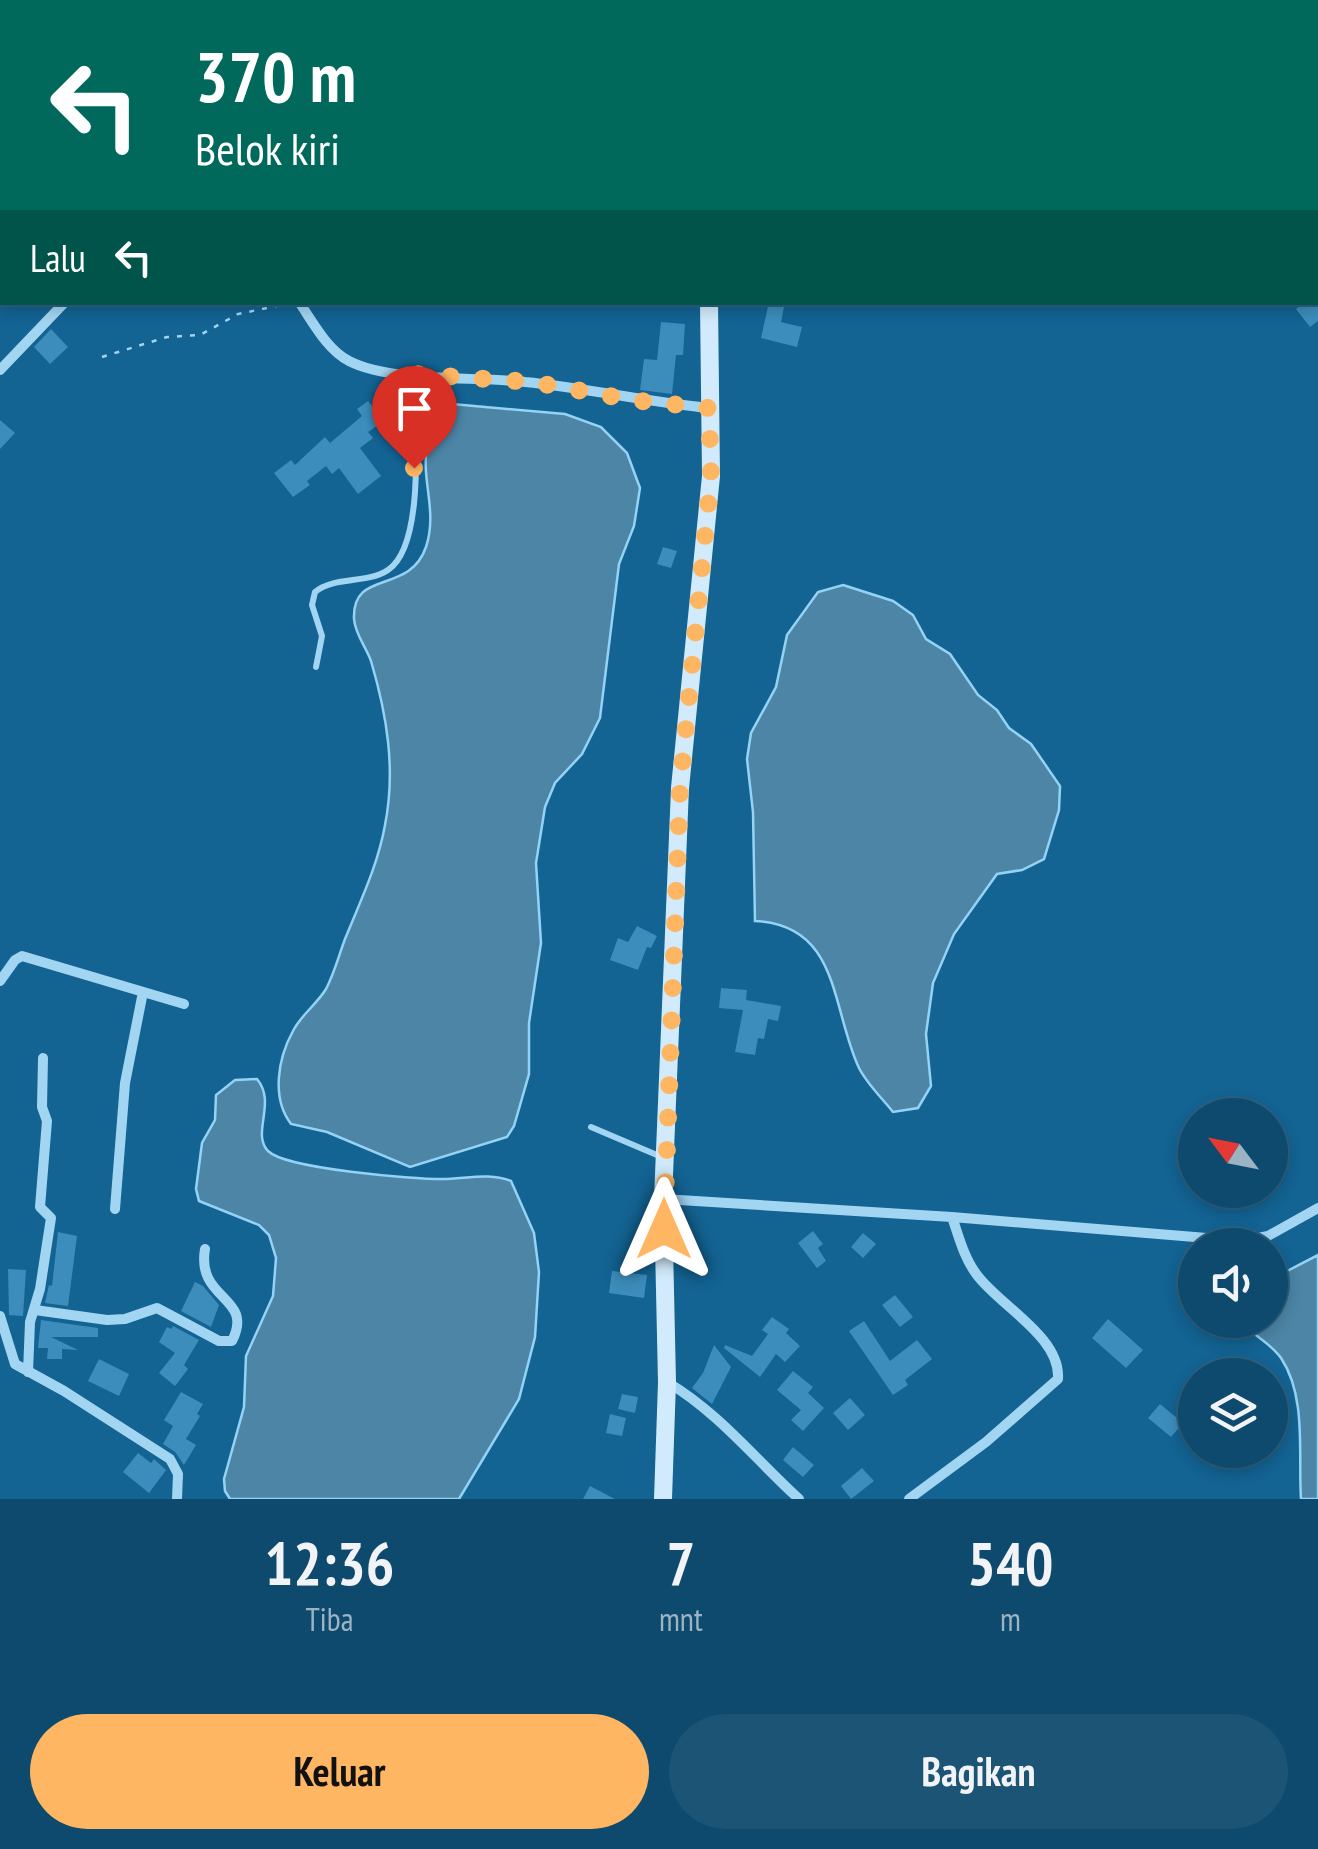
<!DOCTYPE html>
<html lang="id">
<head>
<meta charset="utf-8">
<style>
	:root { --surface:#0e4a6e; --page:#1c5476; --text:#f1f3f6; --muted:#9bb3c2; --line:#2e6281; --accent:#ffb663 }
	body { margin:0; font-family:"PT Sans Narrow",sans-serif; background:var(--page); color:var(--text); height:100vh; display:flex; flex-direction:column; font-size:38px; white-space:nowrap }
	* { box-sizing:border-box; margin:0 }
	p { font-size:32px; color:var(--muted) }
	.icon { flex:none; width:55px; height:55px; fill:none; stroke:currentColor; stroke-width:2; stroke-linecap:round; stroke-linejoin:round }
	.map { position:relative; height:1499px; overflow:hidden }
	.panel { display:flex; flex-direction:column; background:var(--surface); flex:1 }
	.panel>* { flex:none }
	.top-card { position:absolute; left:0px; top:0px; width:1320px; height:305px; box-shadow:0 5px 15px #0003,0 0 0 2px var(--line); background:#00695c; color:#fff; overflow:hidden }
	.needle { width:65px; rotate:302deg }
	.buttons { position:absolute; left:1178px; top:1098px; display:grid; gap:20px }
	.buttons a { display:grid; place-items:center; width:110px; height:110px; border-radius:50%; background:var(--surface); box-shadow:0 5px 15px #0003,0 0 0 2px var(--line); font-size:50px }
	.pin { position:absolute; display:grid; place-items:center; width:85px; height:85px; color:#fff; margin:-102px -42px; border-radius:50% 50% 50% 0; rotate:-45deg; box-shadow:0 0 10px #0007 }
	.pin .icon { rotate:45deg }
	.me { position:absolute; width:110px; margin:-55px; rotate:0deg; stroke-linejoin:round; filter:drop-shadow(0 0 8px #0008) }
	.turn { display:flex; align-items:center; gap:35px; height:210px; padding:0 30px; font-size:45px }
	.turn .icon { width:130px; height:130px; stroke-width:2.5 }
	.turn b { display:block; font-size:70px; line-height:85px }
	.then { display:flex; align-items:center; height:95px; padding:0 30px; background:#0003; gap:20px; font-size:38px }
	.eta { display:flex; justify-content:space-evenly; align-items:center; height:170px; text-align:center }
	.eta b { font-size:60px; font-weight:600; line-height:70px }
	.primary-button { display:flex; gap:20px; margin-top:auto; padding:20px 30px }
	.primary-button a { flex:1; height:115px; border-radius:60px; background:var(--accent); color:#111; font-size:40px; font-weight:600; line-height:115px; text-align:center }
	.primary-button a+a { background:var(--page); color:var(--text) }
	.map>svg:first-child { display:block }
	.water { fill:#4c85a6; stroke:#94d3f5; stroke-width:2.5 }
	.building { fill:#3c8dbb }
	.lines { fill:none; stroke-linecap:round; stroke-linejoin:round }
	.path { stroke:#a2d5f2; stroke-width:2.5; stroke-dasharray:5 8; stroke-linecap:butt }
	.lane { stroke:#a2d5f2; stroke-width:6 }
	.street { stroke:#a2d5f2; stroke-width:10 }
	.secondary { stroke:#d1ebfc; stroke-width:18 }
	.route { stroke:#ffb663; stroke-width:18; stroke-dasharray:0 32.4 }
</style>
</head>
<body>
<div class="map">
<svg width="1318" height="1499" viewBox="0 0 1318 1499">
	<rect width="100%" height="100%" fill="#136393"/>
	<path class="water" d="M211 0H647L211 2Z
		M452 404 565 414 601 427 627 453 640 488 634 526 619 564 600 718 582 754 555 783 545 807 536 863 541 943 529 1023V1074L514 1126 507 1137 410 1167 327 1132 291 1124C271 1098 278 1058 293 1031 301 1015 317 1004 326 989 334 974 339 955 345 939 360 902 378 865 385 825 396 770 387 715 371 661 366 647 355 634 354 619 352 568 409 596 426 547 443 496 401 454 452 404Z
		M843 585 893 601 913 615 926 639 950 654 978 695 997 710 1009 728 1031 744 1060 786 1059 810 1044 859 1022 870 997 874 954 934 933 983 926 1034 931 1086 918 1108 893 1112C882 1098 867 1084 859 1068 831 1008 840 925 755 921L753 812 747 759 751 733 776 687 787 635 818 592Z
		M257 1079C277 1103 251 1133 268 1151 286 1169 413 1179 442 1179 465 1179 490 1172 511 1181L534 1233 539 1272 535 1337 519 1399 459 1499H230L225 1491 224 1479 244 1407 246 1356 273 1296 276 1258 269 1235 259 1225 199 1201 196 1189 202 1143 215 1120 216 1095 235 1080Z
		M1318 1255V1499H1301C1298 1454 1307 1397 1281 1358 1270 1342 1251 1335 1240 1320H1270V1280Z"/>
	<path class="building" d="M769 302H785L781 322 802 327 797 347 761 338Z
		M1305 302H1318V321L1310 327 1296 309Z
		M661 322 685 324 683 355H676L672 394 640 390 644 359 657 360Z
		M51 329 68 347 50 364 34 347Z
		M368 401 384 421 368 432 373 438 360 448 381 476 358 494 339 468 332 474 326 466 307 481 310 485 293 497 274 473 291 460 295 465 325 437 330 443 362 416 357 409Z
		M0 420 15 433 0 449Z
		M663 547 677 551 671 568 657 564Z
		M637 926 657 936 651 948 647 947 638 970 610 960 618 938 628 942Z
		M721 988 747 990 746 1000 781 1006 778 1021 768 1019 764 1039 758 1038 755 1055 735 1052 743 1010 719 1008Z
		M813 1231 823 1244 818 1248 826 1261 817 1268 798 1243Z
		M58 1232 77 1236 68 1306 45 1303 49 1285 52 1286Z
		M863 1233 876 1244 863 1258 851 1247Z
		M8 1269 26 1270 23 1316 9 1315Z
		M612 1271 647 1275 644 1298 609 1293Z
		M195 1282 203 1286 219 1305 211 1327 181 1311Z
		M895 1295 913 1317 900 1327 882 1305Z
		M772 1317 789 1329 786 1333 800 1346 785 1362 776 1354 760 1377 724 1348 725 1345 752 1356 768 1334 762 1330Z
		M1108 1319 1143 1350 1126 1368 1092 1338Z
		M41 1320 98 1328V1337H51L78 1350 62 1349V1359H47L48 1348H38Z
		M864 1321 890 1361 917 1340 932 1359 905 1380 908 1385 893 1395 849 1331Z
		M173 1326 199 1340 184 1365 188 1369 175 1386 159 1373 175 1353 159 1342 167 1327 171 1329Z
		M714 1345 731 1367 712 1404 692 1388 703 1373Z
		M99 1359 129 1374 119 1396 88 1381Z
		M793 1371 813 1387 808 1393 824 1408 803 1431 791 1420 801 1410 777 1390Z
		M181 1392 203 1404 197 1414 200 1416 186 1439 196 1445 184 1465 175 1452 163 1444 173 1426 164 1420Z
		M622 1394 638 1397 635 1413 618 1409Z
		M850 1398 865 1415 848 1430 833 1413Z
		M1160 1404 1183 1423 1171 1437 1148 1418Z
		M610 1414 626 1418 622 1436 606 1433Z
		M793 1447 814 1465 803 1477 783 1460Z
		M138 1453 151 1463 154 1459 166 1470 149 1493 123 1472Z
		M862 1468 874 1481 851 1499 841 1486Z
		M590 1486 615 1499H583Z"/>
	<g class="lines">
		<path class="path" d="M102 357 167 337 200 335 238 314 286 304"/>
		<path class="lane" d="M316 667 322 636 312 605 315 592C334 576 367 584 388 570 427 544 414 420 415 375
			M591 1127 664 1158"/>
		<path class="street" d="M1261 0V2
			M157 2 158 0
			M872 2 877 0
			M299 302C313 322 327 350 349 361 392 383 475 376 525 382 587 388 647 402 709 408
			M0 370 65 302
			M0 981 15 960 22 956 184 1004
			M663 1199 952 1217 1243 1241 1268 1236 1318 1208
			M115 1209 125 1083 143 992
			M35 1310 107 1320 125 1319 157 1308 219 1341H232C255 1296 196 1301 205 1249
			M0 1316 15 1364 64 1391 170 1459 178 1474 177 1499
			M28 1372 30 1322 40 1289 51 1218 40 1207 47 1121 42 1107 43 1058
			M667 1382C718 1412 755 1459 799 1499
			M909 1499 986 1442 1058 1379C1061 1337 1000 1306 977 1275 964 1258 959 1237 952 1217"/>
		<path class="secondary" d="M719 2 720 0
			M663 1499 667 1382 663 1199 680 788 711 476 709 302"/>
	</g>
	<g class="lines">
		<path class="route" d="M414 468 415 374 532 382 632 400 709 408 711 476 680 788 664 1229"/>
	</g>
</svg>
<div class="buttons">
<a><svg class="needle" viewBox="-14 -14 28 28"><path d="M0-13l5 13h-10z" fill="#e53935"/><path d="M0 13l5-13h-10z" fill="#9bb3c2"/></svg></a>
<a><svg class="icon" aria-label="sound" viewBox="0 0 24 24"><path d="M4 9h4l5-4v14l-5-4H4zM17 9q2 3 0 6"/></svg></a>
<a><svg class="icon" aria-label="layers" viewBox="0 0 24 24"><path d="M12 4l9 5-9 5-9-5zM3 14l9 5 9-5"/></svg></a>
</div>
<div class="pin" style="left:414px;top:468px;background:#d93025"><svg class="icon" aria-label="arrive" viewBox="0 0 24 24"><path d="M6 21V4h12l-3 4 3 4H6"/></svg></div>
<svg class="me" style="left:664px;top:1229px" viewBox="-20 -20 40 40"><path d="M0-17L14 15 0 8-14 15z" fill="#ffb663" stroke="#fff" stroke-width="4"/></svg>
<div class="top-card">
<div class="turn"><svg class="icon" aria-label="left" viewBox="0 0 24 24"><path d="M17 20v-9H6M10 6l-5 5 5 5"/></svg><div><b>370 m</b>Belok kiri</div></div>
<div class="then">Lalu<svg class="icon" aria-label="left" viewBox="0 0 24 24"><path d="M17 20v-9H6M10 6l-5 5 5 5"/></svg></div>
</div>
</div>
<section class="panel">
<div class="eta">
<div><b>12:36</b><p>Tiba</p></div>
<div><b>7</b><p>mnt</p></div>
<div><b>540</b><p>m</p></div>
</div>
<div class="primary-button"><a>Keluar</a><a>Bagikan</a></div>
</section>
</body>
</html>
